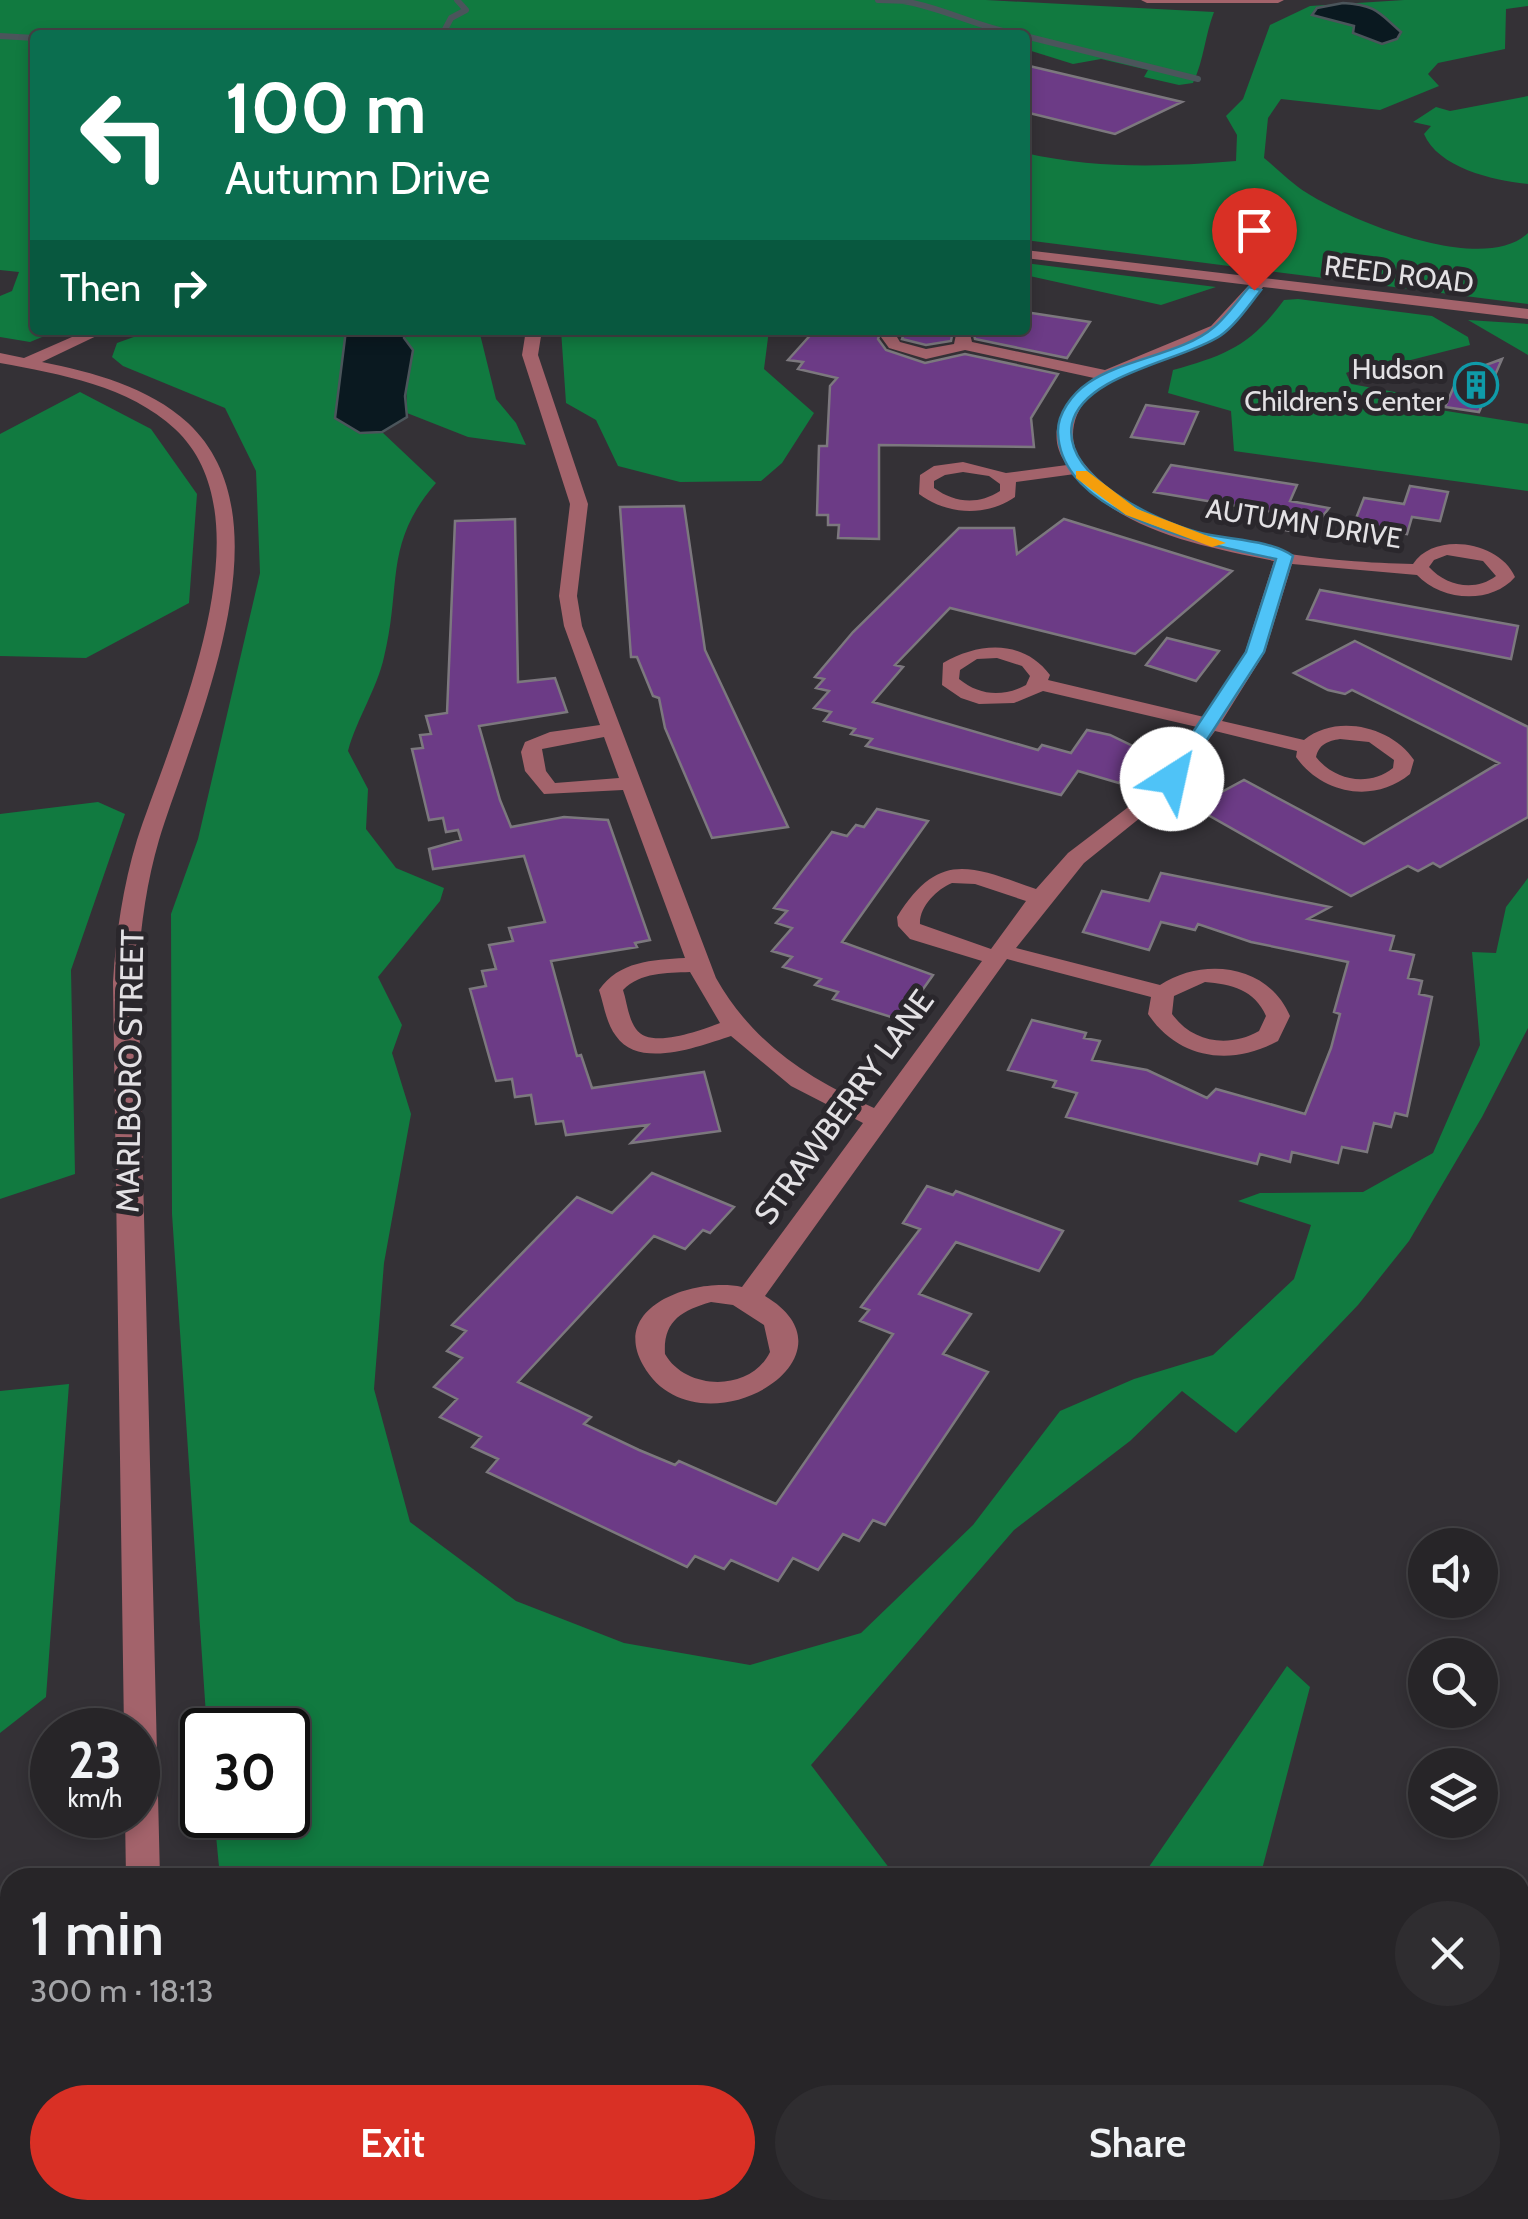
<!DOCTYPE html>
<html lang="en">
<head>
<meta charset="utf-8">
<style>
	:root { --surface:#272528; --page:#2f2d30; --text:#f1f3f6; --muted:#a4a5a8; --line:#434245; --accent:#d93025 }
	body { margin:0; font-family:Cabin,sans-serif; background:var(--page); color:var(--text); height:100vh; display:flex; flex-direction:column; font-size:38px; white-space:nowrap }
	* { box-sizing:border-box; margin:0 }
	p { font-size:32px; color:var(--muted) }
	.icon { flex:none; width:55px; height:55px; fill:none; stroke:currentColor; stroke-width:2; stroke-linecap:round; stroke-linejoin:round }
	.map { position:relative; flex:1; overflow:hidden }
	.panel { position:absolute; left:0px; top:1868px; width:1530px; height:352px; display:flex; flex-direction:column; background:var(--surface); border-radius:30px 30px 0 0; box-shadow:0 5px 15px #0003,0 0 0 2px var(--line) }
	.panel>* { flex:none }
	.hud { position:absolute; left:30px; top:30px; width:1000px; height:305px; border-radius:10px; box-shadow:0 5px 15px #0003,0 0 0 2px var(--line); background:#0b6e4f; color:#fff; overflow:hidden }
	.fabs { position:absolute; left:1408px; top:1528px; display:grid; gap:20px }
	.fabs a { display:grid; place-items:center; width:90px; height:90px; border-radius:50%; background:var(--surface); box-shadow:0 5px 15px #0003,0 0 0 2px var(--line); font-size:50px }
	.speed { position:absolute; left:30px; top:1708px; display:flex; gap:20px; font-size:50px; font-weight:700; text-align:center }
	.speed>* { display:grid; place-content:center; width:130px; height:130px; border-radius:50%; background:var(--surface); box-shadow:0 5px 15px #0003,0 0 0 2px var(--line); line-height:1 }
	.speed small { font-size:25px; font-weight:400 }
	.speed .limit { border:5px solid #111; border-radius:15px; background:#fff; color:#111 }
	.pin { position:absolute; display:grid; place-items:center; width:85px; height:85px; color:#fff; margin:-102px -42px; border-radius:50% 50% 50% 0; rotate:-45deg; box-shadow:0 0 10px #0007 }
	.pin .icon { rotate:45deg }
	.me { position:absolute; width:110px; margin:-55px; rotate:35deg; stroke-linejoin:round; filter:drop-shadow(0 0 8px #0008) }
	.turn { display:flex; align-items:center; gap:35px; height:210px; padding:0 30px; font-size:45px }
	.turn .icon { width:130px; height:130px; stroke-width:2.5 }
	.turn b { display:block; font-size:70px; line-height:85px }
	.then { display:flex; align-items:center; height:95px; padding:0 30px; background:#0003; gap:20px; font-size:38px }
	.round { display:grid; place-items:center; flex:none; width:105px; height:105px; border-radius:52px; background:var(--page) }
	.overview { display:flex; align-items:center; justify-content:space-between; height:170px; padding:0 30px }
	h1 { font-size:60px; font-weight:600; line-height:75px }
	.primary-button { display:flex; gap:20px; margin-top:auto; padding:20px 30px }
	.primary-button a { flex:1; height:115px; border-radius:60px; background:var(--accent); color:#fff; font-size:40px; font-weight:600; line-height:115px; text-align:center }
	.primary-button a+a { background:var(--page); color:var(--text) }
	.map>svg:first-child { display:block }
	.forest { fill:#117a40 }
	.water { fill:#0a1920; stroke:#4b555b; stroke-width:2.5 }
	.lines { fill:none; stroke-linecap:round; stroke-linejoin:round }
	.stream { stroke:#4b555b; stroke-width:6 }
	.building { fill:#6c3b86; stroke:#7c787e; stroke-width:2.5 }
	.minor { fill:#a3636b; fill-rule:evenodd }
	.route { fill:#4fc3f7; stroke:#337fa1; stroke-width:2.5 }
	.slow { fill:#f59e0b }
	.labels { text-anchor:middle; stroke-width:10; stroke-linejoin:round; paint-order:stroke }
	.far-street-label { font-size:28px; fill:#e3e1e4; stroke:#2a272c }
	.far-poi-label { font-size:28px; fill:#e3e1e4; stroke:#2a272c; text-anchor:end }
	.street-label { font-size:32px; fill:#e3e1e4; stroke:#2a272c }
</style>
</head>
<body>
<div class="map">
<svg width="1528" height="2219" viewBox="0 0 1528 2219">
	<rect width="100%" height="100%" fill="#343136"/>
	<path class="forest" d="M0 0H986L1214 12C1205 35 1204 60 1193 83L1179 85 1144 77 1148 70 1101 59 1073 64 1025 49V35H35V330H59L30 342 0 337V296L12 291 19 272 0 270Z
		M1404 0H1528V6L1506 9 1505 49 1438 63 1428 74 1439 86 1380 110 1281 99 1268 118 1264 158C1278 169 1292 184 1307 193 1351 221 1484 276 1528 233V304L1025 240V153C1097 169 1163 167 1236 161L1237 135 1226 116 1243 99 1270 25 1310 6Z
		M1528 96V184C1495 181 1438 168 1424 134L1431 126 1413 122 1436 107 1450 111Z
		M1025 263 1216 287 1161 305 1025 275Z
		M1298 299 1432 316 1468 337 1470 345 1399 363 1372 362 1346 373 1351 384 1428 398 1434 409 1528 424V491L1234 451 1231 411 1168 393 1173 370C1226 355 1250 346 1284 300Z
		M1468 320 1528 324V355Z
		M153 330H346L335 418 360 433 382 432 436 483C383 544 402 585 384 657 377 689 357 718 348 751L368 789 366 829 396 868 444 888 440 901 378 977 402 1025 392 1053 411 1114 384 1263 374 1389 410 1522 516 1601 624 1643 750 1665 861 1633 973 1525 1060 1411 1134 1379 1213 1355 1294 1279 1311 1225 1238 1201 1260 1193 1363 1192 1433 1153 1480 1045 1472 952 1496 953 1506 907 1528 878V1028L1482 1117 1409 1241 1358 1305 1236 1433 1182 1391 1130 1441 1014 1530 811 1765 896 1877H220L214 1815H288V1730H207L172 1214 171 914 198 839 260 573 256 471 225 408 123 366 112 357 117 343Z
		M405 330H479L496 399 516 423 526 445 468 437 407 413Z
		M561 330H769L764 369 814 413 782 463 761 481 680 482 618 466 596 420 566 403Z
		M80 392 151 429 197 494 189 603 86 658 0 656V434Z
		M98 802 125 814 71 970 75 1174 0 1199V814Z
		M69 1384 46 1697 0 1733V1391Z
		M1287 1666 1310 1687 1260 1877H1142Z
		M294 2210H1221L1224 2219H303Z"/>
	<path class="water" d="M1343 3C1377 5 1379 13 1401 32L1397 39 1382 44 1353 33 1354 26 1312 15 1317 8Z
		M346 330H405L404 338 413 350 405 396 407 417 382 432 360 433 335 418Z"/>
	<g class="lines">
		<path class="stream" d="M878 0 910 1
			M903 1C945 8 979 28 1021 35
			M442 35 451 18 466 10 457 0
			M0 36 35 38
			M1025 36 1198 79"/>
	</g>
	<path class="building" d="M1025 65 1182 102 1115 134 1025 112Z
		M1025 312 1090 322 1067 358 975 339 973 330H1025Z
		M815 330H881L878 339 886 350 925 363 965 354 1058 374 1031 418 1034 447 879 445V539L838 538 839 525H828V515H817L819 446H827L830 386 837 378 798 369 803 362 788 360Z
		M905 330H953L951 341 926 345 902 339Z
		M1502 359 1479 412 1445 407 1459 375Z
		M1146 405 1198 412 1184 444 1131 437Z
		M1171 465 1297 485 1290 501 1329 508 1309 534 1266 527 1273 512 1154 492Z
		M1410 486 1448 492 1440 521 1412 517 1407 534 1353 526 1364 498 1404 504Z
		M684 506 705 650 788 827 712 838 665 728 659 698 653 696 637 657H631L620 507Z
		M515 519 518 682 555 678 567 712 479 726 500 800 511 827 564 817 608 820 650 940 635 943 637 947 551 961 577 1056 581 1055 592 1088 704 1072 720 1131 631 1143 648 1125 566 1135 563 1121 536 1124 531 1095 515 1097 512 1079 496 1081 470 989 486 986 482 971 496 969 489 945 513 941 509 928 545 922 524 856 433 869 429 849 461 840 458 830 446 832 443 818 429 820 412 749 423 748 420 735 431 734 426 716 447 713 455 521Z
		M1064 519 1232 571 1135 654 950 608 895 665 903 667 873 702 1038 750 1042 745 1071 753 1087 730 1110 735 1143 751 1119 783 1078 771 1061 795 866 746 872 739 851 734 855 729 824 721 831 712 814 708 829 691 816 688 824 679 815 677 853 632 959 528H1014L1017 554Z
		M1320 590 1518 626 1511 659 1307 619Z
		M1167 638 1219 651 1196 681 1146 665Z
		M1355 641 1528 727V817L1440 867 1433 863 1418 871 1408 866 1351 896 1194 807 1244 780 1364 844 1499 763 1352 690 1345 694 1328 690 1294 673Z
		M877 809 928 821 842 942 933 975 901 1020 833 999 838 992 815 985 821 979 783 967 792 957 772 951 792 928 776 923 787 911 774 908 832 832 847 836 856 825 864 827Z
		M1161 873 1330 907 1308 919 1394 936 1390 950 1414 955 1408 978 1422 981 1419 994 1432 997 1407 1116 1395 1113 1391 1127 1374 1123 1367 1152 1342 1147 1338 1163 1292 1152 1290 1162 1260 1154 1257 1164 1066 1117 1077 1093 1053 1087 1056 1081 1008 1070 1032 1020 1086 1033 1084 1038 1100 1041 1092 1060 1147 1070 1207 1098 1216 1089 1305 1114 1331 1048 1340 1014 1334 1012 1348 962 1251 942 1198 924 1195 930 1161 922 1149 950 1083 932 1102 891 1149 901Z
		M652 1173 734 1207 710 1233 703 1230 685 1249 654 1236 518 1382 591 1417 584 1424 639 1450 675 1465 679 1461 776 1504 893 1334 860 1321 869 1310 861 1307 920 1229 903 1223 927 1186 953 1195 956 1191 1063 1231 1039 1271 956 1242 919 1294 971 1314 943 1354 988 1372 885 1525 873 1520 859 1541 843 1534 818 1570 793 1558 778 1581 731 1560 724 1569 695 1556 687 1567 487 1472 498 1459 472 1447 481 1437 440 1417 457 1399 434 1387 462 1358 447 1351 466 1331 452 1325 577 1197 612 1213Z"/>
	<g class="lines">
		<path class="minor" d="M1141 0H1284L1278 3H1147Z
			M1025 250 1528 309V319L1263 287C1251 303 1239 320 1223 332 1181 363 1125 361 1088 398 1072 415 1067 442 1082 461 1147 545 1312 562 1413 564 1434 531 1500 541 1515 577 1491 605 1441 601 1417 575L1292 564 1265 652 1222 721 1304 740C1337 713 1392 727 1414 760L1410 774C1374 804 1322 794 1296 757L1297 751 1215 731 1166 797 1084 863 1016 948 1160 985C1203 957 1268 964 1290 1016L1278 1041C1231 1067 1178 1059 1148 1014L1151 997 1007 959 765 1296C871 1359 695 1459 643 1365 609 1305 697 1277 742 1287L863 1123 791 1086 731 1036C700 1046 639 1070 616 1036 606 1023 604 1005 599 990 619 961 652 960 685 958L623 790 544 794 525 771 521 752 525 742 550 732 600 725 564 626 559 596 570 504 522 355 526 330H542L538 355 588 504 577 596 582 626 716 978C752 1042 808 1079 874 1108L982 961 910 939 898 926 897 917C939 850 970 866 1036 889L1068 853 1152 789 1197 727 1043 691 1014 703 979 704 961 698 942 685 943 663C979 642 1023 639 1050 675L1048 680 1204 717 1245 652 1274 561C1207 547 1119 532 1075 474L1016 482 1015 497C986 517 947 515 919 494L920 475 934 466 963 462 1006 473 1067 465C1042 432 1066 399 1094 378L965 350 926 359 889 348 881 337 885 330H901L897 337 900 342 926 349 954 344 957 330H969L972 342 1105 370 1211 326 1249 285 1025 258ZM963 472 989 476 1000 484V491C978 505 955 503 934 488V481L945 475ZM1447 555 1483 561 1496 576C1475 592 1446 586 1429 567L1434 560ZM997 658 1022 666 1030 676 1026 685C1003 697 980 696 959 679L960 670 977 659ZM604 737 619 778 555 783 546 771 542 749ZM1340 739 1369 742 1394 760 1393 768C1369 787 1335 781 1316 757 1319 744 1328 741 1340 739ZM952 883 975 884 1026 901 991 949 920 924C919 907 937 889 952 883ZM690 972 720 1023C701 1030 650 1050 636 1029 628 1018 627 1002 623 990 641 972 666 973 690 972ZM1205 982C1231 984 1255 990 1266 1016L1259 1031C1229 1048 1193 1043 1172 1014L1174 996ZM711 1302 733 1305 764 1325 770 1352C751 1392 686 1391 665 1354 663 1321 681 1311 711 1302Z
			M88 330H109L42 362C92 372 149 387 188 423 293 521 193 729 159 840 147 881 141 924 138 967L160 1878H126L125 1815H138V1730H124L113 982C116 934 123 886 137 840 170 738 274 521 175 429 129 386 60 374 0 363V353L24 358Z
			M10 2082V2118L0 2119V2083Z
			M133 2210H171V2219H133Z"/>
	</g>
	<path class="route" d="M1249 287 1261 290C1250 304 1235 326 1220 336 1182 361 1083 374 1072 424 1062 477 1156 521 1197 532 1225 540 1270 539 1293 556L1264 652 1179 783 1172 784 1162 779 1246 652 1276 559C1212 545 1061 518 1058 433 1057 414 1072 394 1088 383 1122 359 1183 354 1214 327 1227 316 1238 300 1249 287Z"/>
	<path class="slow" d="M1076 471H1087L1137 509 1226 543 1212 547 1126 515 1076 478Z"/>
	<defs>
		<symbol id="building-ring" viewBox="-11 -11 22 22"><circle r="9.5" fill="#2a272c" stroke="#0f9aa8" stroke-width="1.5"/><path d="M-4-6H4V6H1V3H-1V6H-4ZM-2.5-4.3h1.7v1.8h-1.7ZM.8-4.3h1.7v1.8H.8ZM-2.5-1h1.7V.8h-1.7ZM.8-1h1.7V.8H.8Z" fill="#0f9aa8"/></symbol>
	</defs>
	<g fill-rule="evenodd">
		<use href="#building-ring" x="1451" y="360" width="50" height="50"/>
	</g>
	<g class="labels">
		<g class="far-street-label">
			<text transform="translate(1399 274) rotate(7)" y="10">REED ROAD</text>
			<text transform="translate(1304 523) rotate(9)" y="10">AUTUMN DRIVE</text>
		</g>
		<g class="far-poi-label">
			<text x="1444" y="379">Hudson<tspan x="1444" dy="32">Children's Center</tspan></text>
		</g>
		<g class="street-label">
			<text transform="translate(130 1071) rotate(-89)" y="11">MARLBORO STREET</text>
			<text transform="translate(844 1107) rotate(-54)" y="11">STRAWBERRY LANE</text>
		</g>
	</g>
</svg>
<div class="fabs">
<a><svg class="icon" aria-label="sound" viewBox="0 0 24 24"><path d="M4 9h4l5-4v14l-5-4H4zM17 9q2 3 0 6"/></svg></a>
<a><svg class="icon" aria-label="search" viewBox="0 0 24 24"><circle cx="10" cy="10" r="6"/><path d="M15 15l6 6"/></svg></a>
<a><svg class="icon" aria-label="layers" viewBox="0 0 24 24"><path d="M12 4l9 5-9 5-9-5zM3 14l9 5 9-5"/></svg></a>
</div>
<div class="speed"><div>23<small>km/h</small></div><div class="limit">30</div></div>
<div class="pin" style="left:1254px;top:290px;background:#d93025"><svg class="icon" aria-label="arrive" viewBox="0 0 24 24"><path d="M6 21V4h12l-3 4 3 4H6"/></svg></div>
<svg class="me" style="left:1172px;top:779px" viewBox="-20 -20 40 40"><circle r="19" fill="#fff"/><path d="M0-13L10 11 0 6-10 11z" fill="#4fc3f7"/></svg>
<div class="hud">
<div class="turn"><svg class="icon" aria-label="left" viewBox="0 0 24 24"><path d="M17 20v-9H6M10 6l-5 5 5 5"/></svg><div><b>100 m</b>Autumn Drive</div></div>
<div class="then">Then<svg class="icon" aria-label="right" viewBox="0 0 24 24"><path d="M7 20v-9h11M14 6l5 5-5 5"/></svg></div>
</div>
<section class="panel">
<div class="overview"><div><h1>1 min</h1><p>300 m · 18:13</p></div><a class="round"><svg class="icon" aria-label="close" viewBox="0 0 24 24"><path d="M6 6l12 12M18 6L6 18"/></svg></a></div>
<div class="primary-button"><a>Exit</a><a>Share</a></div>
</section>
</div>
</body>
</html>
